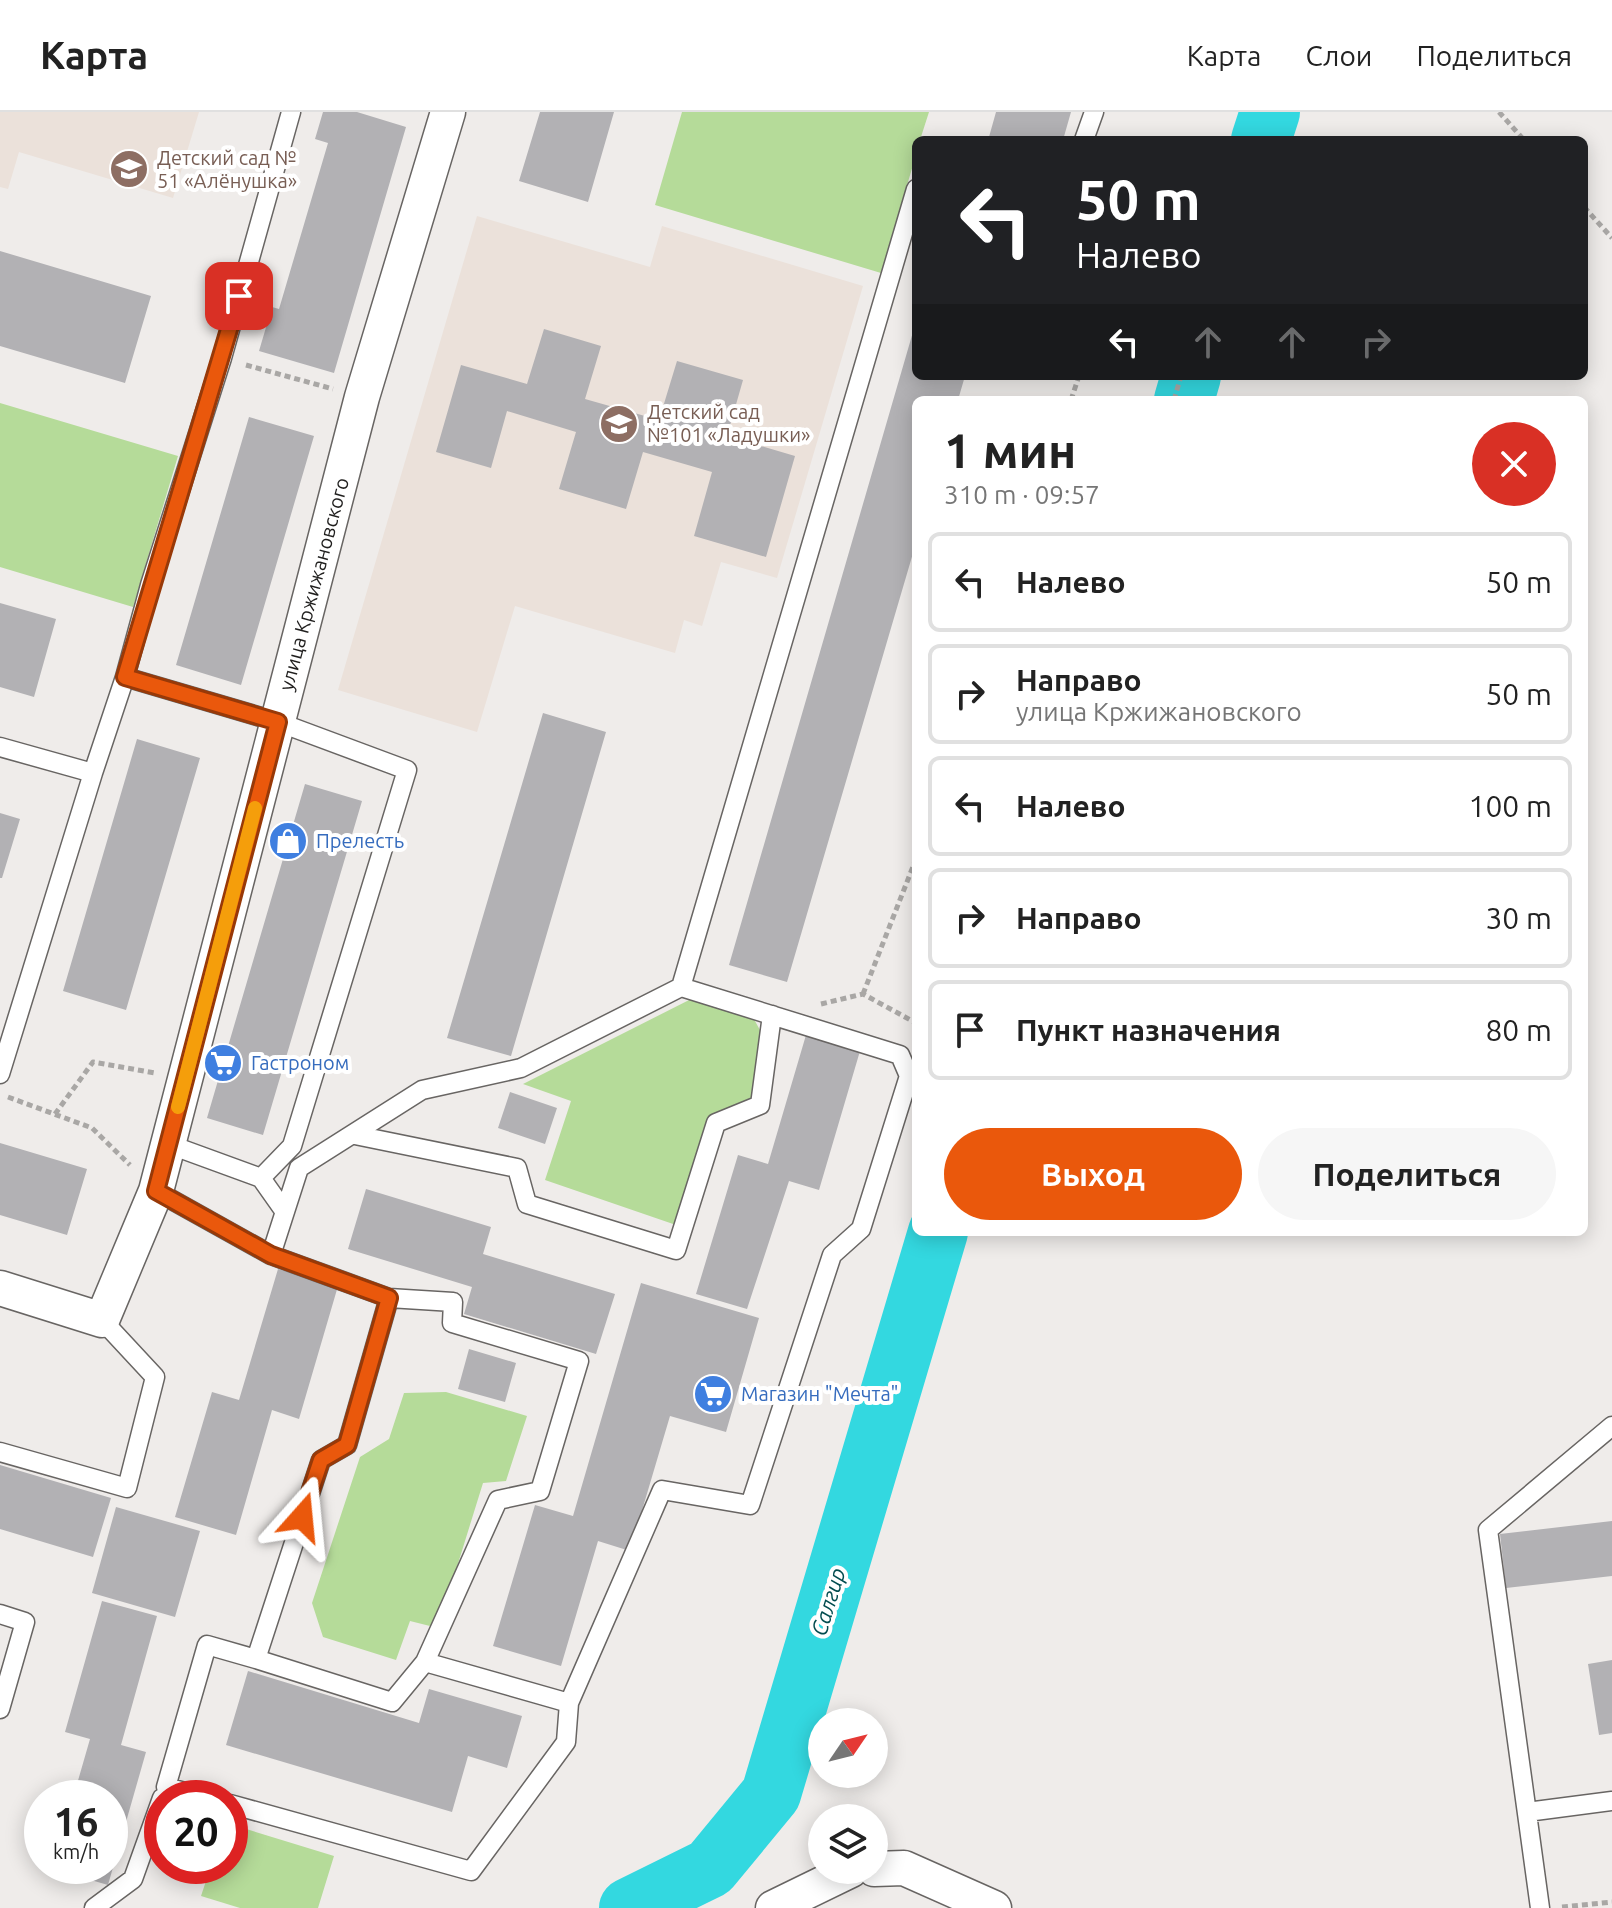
<!DOCTYPE html>
<html lang="ru">
<head>
<meta charset="utf-8">
<style>
	:root { --surface:#fff; --page:#f6f6f6; --text:#222; --muted:#767676; --line:#e0e0e0; --accent:#ea580c }
	body { margin:0; font-family:Ubuntu,sans-serif; background:var(--page); color:var(--text); height:100vh; display:flex; flex-direction:column; font-size:30px; white-space:nowrap }
	* { box-sizing:border-box; margin:0 }
	p { font-size:26px; color:var(--muted) }
	.icon { flex:none; width:44px; height:44px; fill:none; stroke:currentColor; stroke-width:2; stroke-linecap:round; stroke-linejoin:round }
	.map { position:relative; flex:1; overflow:hidden }
	.side { position:absolute; left:912px; top:284px; width:676px; height:840px; display:flex; flex-direction:column; background:var(--surface); border-radius:12px; box-shadow:0 4px 20px #0003 }
	.side>* { flex:none }
	.top-card { position:absolute; left:912px; top:24px; width:676px; height:244px; border-radius:12px; box-shadow:0 4px 20px #0003; background:#202124; color:#fff; overflow:hidden }
	.needle { width:52px; rotate:55deg }
	.controls { position:absolute; left:808px; top:1596px; display:grid; gap:16px }
	.controls a { display:grid; place-items:center; width:80px; height:80px; border-radius:50%; background:var(--surface); box-shadow:0 4px 20px #0003; font-size:40px }
	.speed { position:absolute; left:24px; top:1668px; display:flex; gap:16px; font-size:40px; font-weight:700; text-align:center }
	.speed>* { display:grid; place-content:center; width:104px; height:104px; border-radius:50%; background:var(--surface); box-shadow:0 4px 20px #0003; line-height:1 }
	.speed small { font-size:20px; font-weight:400 }
	.speed .limit { border:12px solid #d22; background:#fff; color:#111 }
	.pin { position:absolute; display:grid; place-items:center; width:68px; height:68px; color:#fff; margin:-34px; border-radius:16px; box-shadow:0 4px 12px #0006 }
	.me { position:absolute; width:88px; margin:-44px; rotate:18deg; stroke-linejoin:round; filter:drop-shadow(0 0 6px #0008) }
	.turn { display:flex; align-items:center; gap:28px; height:168px; padding:0 32px; font-size:36px }
	.turn .icon { width:104px; height:104px; stroke-width:2.5 }
	.turn b { display:block; font-size:56px; line-height:68px }
	.lanes { display:flex; align-items:center; height:76px; padding:0 32px; background:#0003; justify-content:center; gap:40px; direction:ltr }
	.lanes .off { opacity:.35 }
	.round { display:grid; place-items:center; flex:none; width:84px; height:84px; border-radius:42px; background:var(--page) }
	.headline { display:flex; align-items:center; justify-content:space-between; height:136px; padding:0 32px }
	h1 { font-size:48px; font-weight:700; line-height:60px }
	.cta { display:flex; gap:16px; margin-top:auto; padding:16px 32px }
	.cta a { flex:1; height:92px; border-radius:48px; background:var(--accent); color:#fff; font-size:32px; font-weight:700; line-height:92px; text-align:center }
	.cta a+a { background:var(--page); color:var(--text) }
	ul { padding:0; list-style:none }
	li { display:flex; align-items:center; gap:24px; height:100px; margin:0 16px 12px; padding:0 16px; border:4px solid var(--line); border-radius:12px }
	li div { flex:1 }
	li b { display:block; font-size:30px }
	li em { font-style:normal }
	header { display:flex; align-items:center; gap:48px; box-sizing:border-box; height:112px; padding:0 40px; background:var(--surface); border-bottom:2px solid var(--line) }
	header strong { font-size:38px }
	nav { display:flex; gap:44px; margin-inline-start:auto; font-size:28px }
	.map>svg:first-child { display:block }
	.built { fill:#ebe1da }
	.green { fill:#b5db99 }
	.lines { fill:none; stroke-linecap:round; stroke-linejoin:round }
	.river { stroke:#33d8e0; stroke-width:60 }
	.building { fill:#b2b1b4 }
	.lane-casing { stroke:#686563; stroke-width:21 }
	.street-casing { stroke:#686563; stroke-width:37 }
	.path { stroke:#a9a7a5; stroke-width:5; stroke-dasharray:6 4; stroke-linecap:butt }
	.lane { stroke:#fff; stroke-width:18 }
	.street { stroke:#fff; stroke-width:34 }
	.route-casing { stroke:#983908; stroke-width:20 }
	.route { stroke:#ea580c; stroke-width:14 }
	.slow { stroke:#f59e0b; stroke-width:14 }
	.labels { text-anchor:middle; stroke-width:8; stroke-linejoin:round; paint-order:stroke }
	.education-label { font-size:20px; fill:#785e54; stroke:#fff; text-anchor:start }
	.street-label { font-size:20px; fill:#201f1e; stroke:#fff }
	.shop-label { font-size:20px; fill:#366cbe; stroke:#fff; text-anchor:start }
	.water-label { font-size:22px; font-style:italic; fill:#034c4f; stroke:#fff }
</style>
</head>
<body>
<header>
<strong>Карта</strong>
<nav><a>Карта</a><a>Слои</a><a>Поделиться</a></nav>
</header>
<div class="map">
<svg width="1612" height="1796" viewBox="0 0 1612 1796">
	<rect width="100%" height="100%" fill="#efecea"/>
	<path class="built" d="M0 0H199L173 86 19 40 8 77 0 75Z
		M477 104 650 155 662 114 863 174 777 466 721 450 702 514 684 508 675 541 515 494 477 620 338 578Z"/>
	<path class="green" d="M682 0H929L920 28H916V43L881 161 655 93Z
		M0 291 178 344 133 495 0 455Z
		M699 883 750 900 771 938 756 985 710 1005 676 1113 545 1068 571 989 523 972Z
		M446 1280 527 1304 506 1369 483 1371 438 1516 410 1509 396 1548 323 1525 312 1491 360 1345 389 1327 404 1281Z
		M230 1712 334 1744 318 1796H240L201 1784 211 1754H230Z"/>
	<g class="lines">
		<path class="river" d="M1261 28 1270 0
			M1184 288 1191 264
			M629 1796 710 1756 771 1682 938 1120"/>
	</g>
	<path class="building" d="M323 0H357L406 15 334 261 259 239 272 195 279 197 328 31 315 27Z
		M540 0H614L588 90 519 69Z
		M996 0H1071L1063 28H1000L989 25Z
		M0 139 151 184 125 271 0 234Z
		M915 213 916 264H965L958 288H916V431L787 870 729 853Z
		M544 217 601 234 585 287 659 308 677 249 743 268 727 324 795 344 766 445 694 424 712 360 643 340 626 397 559 377 576 320 507 299 491 356 436 340 461 253 527 272Z
		M249 305 314 324 241 573 176 553Z
		M0 491 56 507 34 585 0 575Z
		M543 601 606 620 511 944 447 926Z
		M137 627 200 646 126 898 63 879Z
		M305 672 362 689 263 1023 207 1006Z
		M0 701 20 707 2 766H0Z
		M806 923 860 939 819 1078 789 1069 747 1197 696 1182 738 1043 768 1052Z
		M510 980 557 996 545 1032 498 1016Z
		M0 1031 87 1057 67 1123 0 1103Z
		M366 1077 491 1115 483 1142 615 1182 596 1242 464 1202 472 1175 348 1137Z
		M278 1157 338 1174 299 1307 272 1298 236 1423 175 1405 212 1280 239 1288Z
		M641 1171 759 1206 726 1320 670 1304 630 1439 598 1429 561 1554 493 1534 535 1393 573 1404Z
		M469 1237 516 1251 505 1290 458 1277Z
		M0 1353 111 1386 93 1445 0 1417Z
		M116 1395 200 1419 175 1505 92 1481Z
		M1612 1409V1464L1506 1476 1500 1422Z
		M102 1489 157 1504 121 1633 146 1640 108 1773 53 1757 54 1754H110V1686H73L90 1627 65 1620Z
		M1612 1548V1621L1599 1623 1588 1552Z
		M248 1559 419 1611 429 1577 522 1604 507 1656 468 1644 452 1700 226 1633Z"/>
	<g class="lines">
		<defs>
			<path id="lane" d="M1084 28 1094 0
				M125 565 150 473 222 246 291 0
				M0 635 93 661 125 565 278 610 407 658 292 1034 261 1066 168 1032
				M681 875 900 943 909 964 861 1117 832 1143 750 1393 662 1378 569 1591 425 1550 392 1590 256 1547 321 1348 347 1333 389 1186 271 1143 299 1056 422 978 521 956 681 875 916 77
				M0 962 93 661
				M355 1023 517 1056 527 1092 676 1138 716 1011 760 993 772 903
				M261 1066 285 1100
				M156 1079 271 1143
				M389 1186 453 1190 452 1211 579 1249 540 1379 498 1388 425 1550
				M0 1340 127 1376 155 1265 102 1208
				M0 1502 25 1510 0 1597
				M207 1686 166 1675 207 1533 256 1547
				M230 1692 471 1759 566 1630 569 1591
				M1527 1700 1612 1689
				M94 1796 133 1767 162 1686
				M1540 1796 1488 1418 1612 1314"/>
			<path id="street" d="M0 1176 102 1208 156 1079 362 285 448 0
				M874 1757 904 1756 994 1796
				M773 1796 851 1758"/>
		</defs>
		<use href="#lane" class="lane-casing"/>
		<use href="#street" class="street-casing"/>
		<path class="path" d="M1499 0 1524 28
			M1584 95 1612 126
			M246 253 333 277
			M1071 288 1079 264
			M1174 288 1181 264
			M863 882 916 747
			M821 892 863 882 916 911
			M8 985 92 1016 130 1053
			M55 1002 93 950 155 961
			M1562 1795 1612 1790"/>
		<use href="#lane" class="lane"/>
		<use href="#street" class="street"/>
	</g>
	<g class="lines">
		<defs>
			<path id="route" d="M239 184 125 565 278 610 156 1079 271 1143 389 1186 347 1333 321 1348 302 1405"/>
		</defs>
		<use href="#route" class="route-casing"/>
		<use href="#route" class="route"/>
		<path class="slow" d="M178 995 255 696"/>
	</g>
	<defs>
		<symbol id="school-disc" viewBox="-11 -11 22 22"><circle r="9.5" fill="#8d6e63" stroke="#fff"/><path d="M0-5L7-2L0 1L-7-2ZM-4 1L0 2.5L4 1V4Q0 6-4 4Z" fill="#fff"/></symbol>
		<symbol id="shop-disc" viewBox="-11 -11 22 22"><circle r="9.5" fill="#3f7fe0" stroke="#fff"/><path d="M-5-2.5h2.3a2.7 3.5 0 0 1 5.4 0H5L5.5 6h-11ZM-1.5-2.5h3a1.5 2.3 0 0 0-3 0Z" fill="#fff"/></symbol>
		<symbol id="supermarket-disc" viewBox="-11 -11 22 22"><circle r="9.5" fill="#3f7fe0" stroke="#fff"/><path d="M-6-5.5h2.5l.6 2H6L4.5 2H-2.5L-4.4-4H-6ZM-1.5 3.2a1.3 1.3 0 1 0 .1 0ZM3 3.2a1.3 1.3 0 1 0 .1 0Z" fill="#fff"/></symbol>
	</defs>
	<g fill-rule="evenodd">
		<use href="#school-disc" x="107" y="35" width="44" height="44"/>
		<use href="#school-disc" x="597" y="290" width="44" height="44"/>
		<use href="#shop-disc" x="266" y="707" width="44" height="44"/>
		<use href="#supermarket-disc" x="201" y="929" width="44" height="44"/>
		<use href="#supermarket-disc" x="691" y="1260" width="44" height="44"/>
	</g>
	<g class="labels">
		<g class="education-label">
			<text x="157" y="53">Детский сад №<tspan x="157" dy="23">51 «Алёнушка»</tspan></text>
			<text x="647" y="307">Детский сад<tspan x="647" dy="23">№101 «Ладушки»</tspan></text>
		</g>
		<g class="street-label">
			<text transform="translate(314 472) rotate(-75)" y="7">улица Кржижановского</text>
		</g>
		<g class="shop-label">
			<text x="316" y="736">Прелесть</text>
			<text x="251" y="958">Гастроном</text>
			<text x="741" y="1289">Магазин "Мечта"</text>
		</g>
		<g class="water-label">
			<text transform="translate(828 1490) rotate(-73)" y="8">Салгир</text>
		</g>
	</g>
</svg>
<div class="controls">
<a><svg class="needle" viewBox="-14 -14 28 28"><path d="M0-13l5 13h-10z" fill="#e53935"/><path d="M0 13l5-13h-10z" fill="#767676"/></svg></a>
<a><svg class="icon" aria-label="layers" viewBox="0 0 24 24"><path d="M12 4l9 5-9 5-9-5zM3 14l9 5 9-5"/></svg></a>
</div>
<div class="speed"><div>16<small>km/h</small></div><div class="limit">20</div></div>
<div class="pin" style="left:239px;top:184px;background:#d93025"><svg class="icon" aria-label="arrive" viewBox="0 0 24 24"><path d="M6 21V4h12l-3 4 3 4H6"/></svg></div>
<svg class="me" style="left:302px;top:1405px" viewBox="-20 -20 40 40"><path d="M0-17L14 15 0 8-14 15z" fill="#ea580c" stroke="#fff" stroke-width="4"/></svg>
<div class="top-card">
<div class="turn"><svg class="icon" aria-label="left" viewBox="0 0 24 24"><path d="M17 20v-9H6M10 6l-5 5 5 5"/></svg><div><b>50 m</b>Налево</div></div>
<div class="lanes"><svg class="icon" aria-label="left" viewBox="0 0 24 24"><path d="M17 20v-9H6M10 6l-5 5 5 5"/></svg><svg class="icon off" aria-label="ahead" viewBox="0 0 24 24"><path d="M12 20V5M6 11l6-6 6 6"/></svg><svg class="icon off" aria-label="ahead" viewBox="0 0 24 24"><path d="M12 20V5M6 11l6-6 6 6"/></svg><svg class="icon off" aria-label="right" viewBox="0 0 24 24"><path d="M7 20v-9h11M14 6l5 5-5 5"/></svg></div>
</div>
<section class="side">
<div class="headline"><div><h1>1 мин</h1><p>310 m · 09:57</p></div><a class="round" style="background:#d93025;color:#fff"><svg class="icon" aria-label="close" viewBox="0 0 24 24"><path d="M6 6l12 12M18 6L6 18"/></svg></a></div>
<ul>
<li><svg class="icon" aria-label="left" viewBox="0 0 24 24"><path d="M17 20v-9H6M10 6l-5 5 5 5"/></svg><div><b>Налево</b></div><em>50 m</em></li>
<li><svg class="icon" aria-label="right" viewBox="0 0 24 24"><path d="M7 20v-9h11M14 6l5 5-5 5"/></svg><div><b>Направо</b><p>улица Кржижановского</p></div><em>50 m</em></li>
<li><svg class="icon" aria-label="left" viewBox="0 0 24 24"><path d="M17 20v-9H6M10 6l-5 5 5 5"/></svg><div><b>Налево</b></div><em>100 m</em></li>
<li><svg class="icon" aria-label="right" viewBox="0 0 24 24"><path d="M7 20v-9h11M14 6l5 5-5 5"/></svg><div><b>Направо</b></div><em>30 m</em></li>
<li><svg class="icon" aria-label="arrive" viewBox="0 0 24 24"><path d="M6 21V4h12l-3 4 3 4H6"/></svg><div><b>Пункт назначения</b></div><em>80 m</em></li>
</ul>
<div class="cta"><a>Выход</a><a>Поделиться</a></div>
</section>
</div>
</body>
</html>
